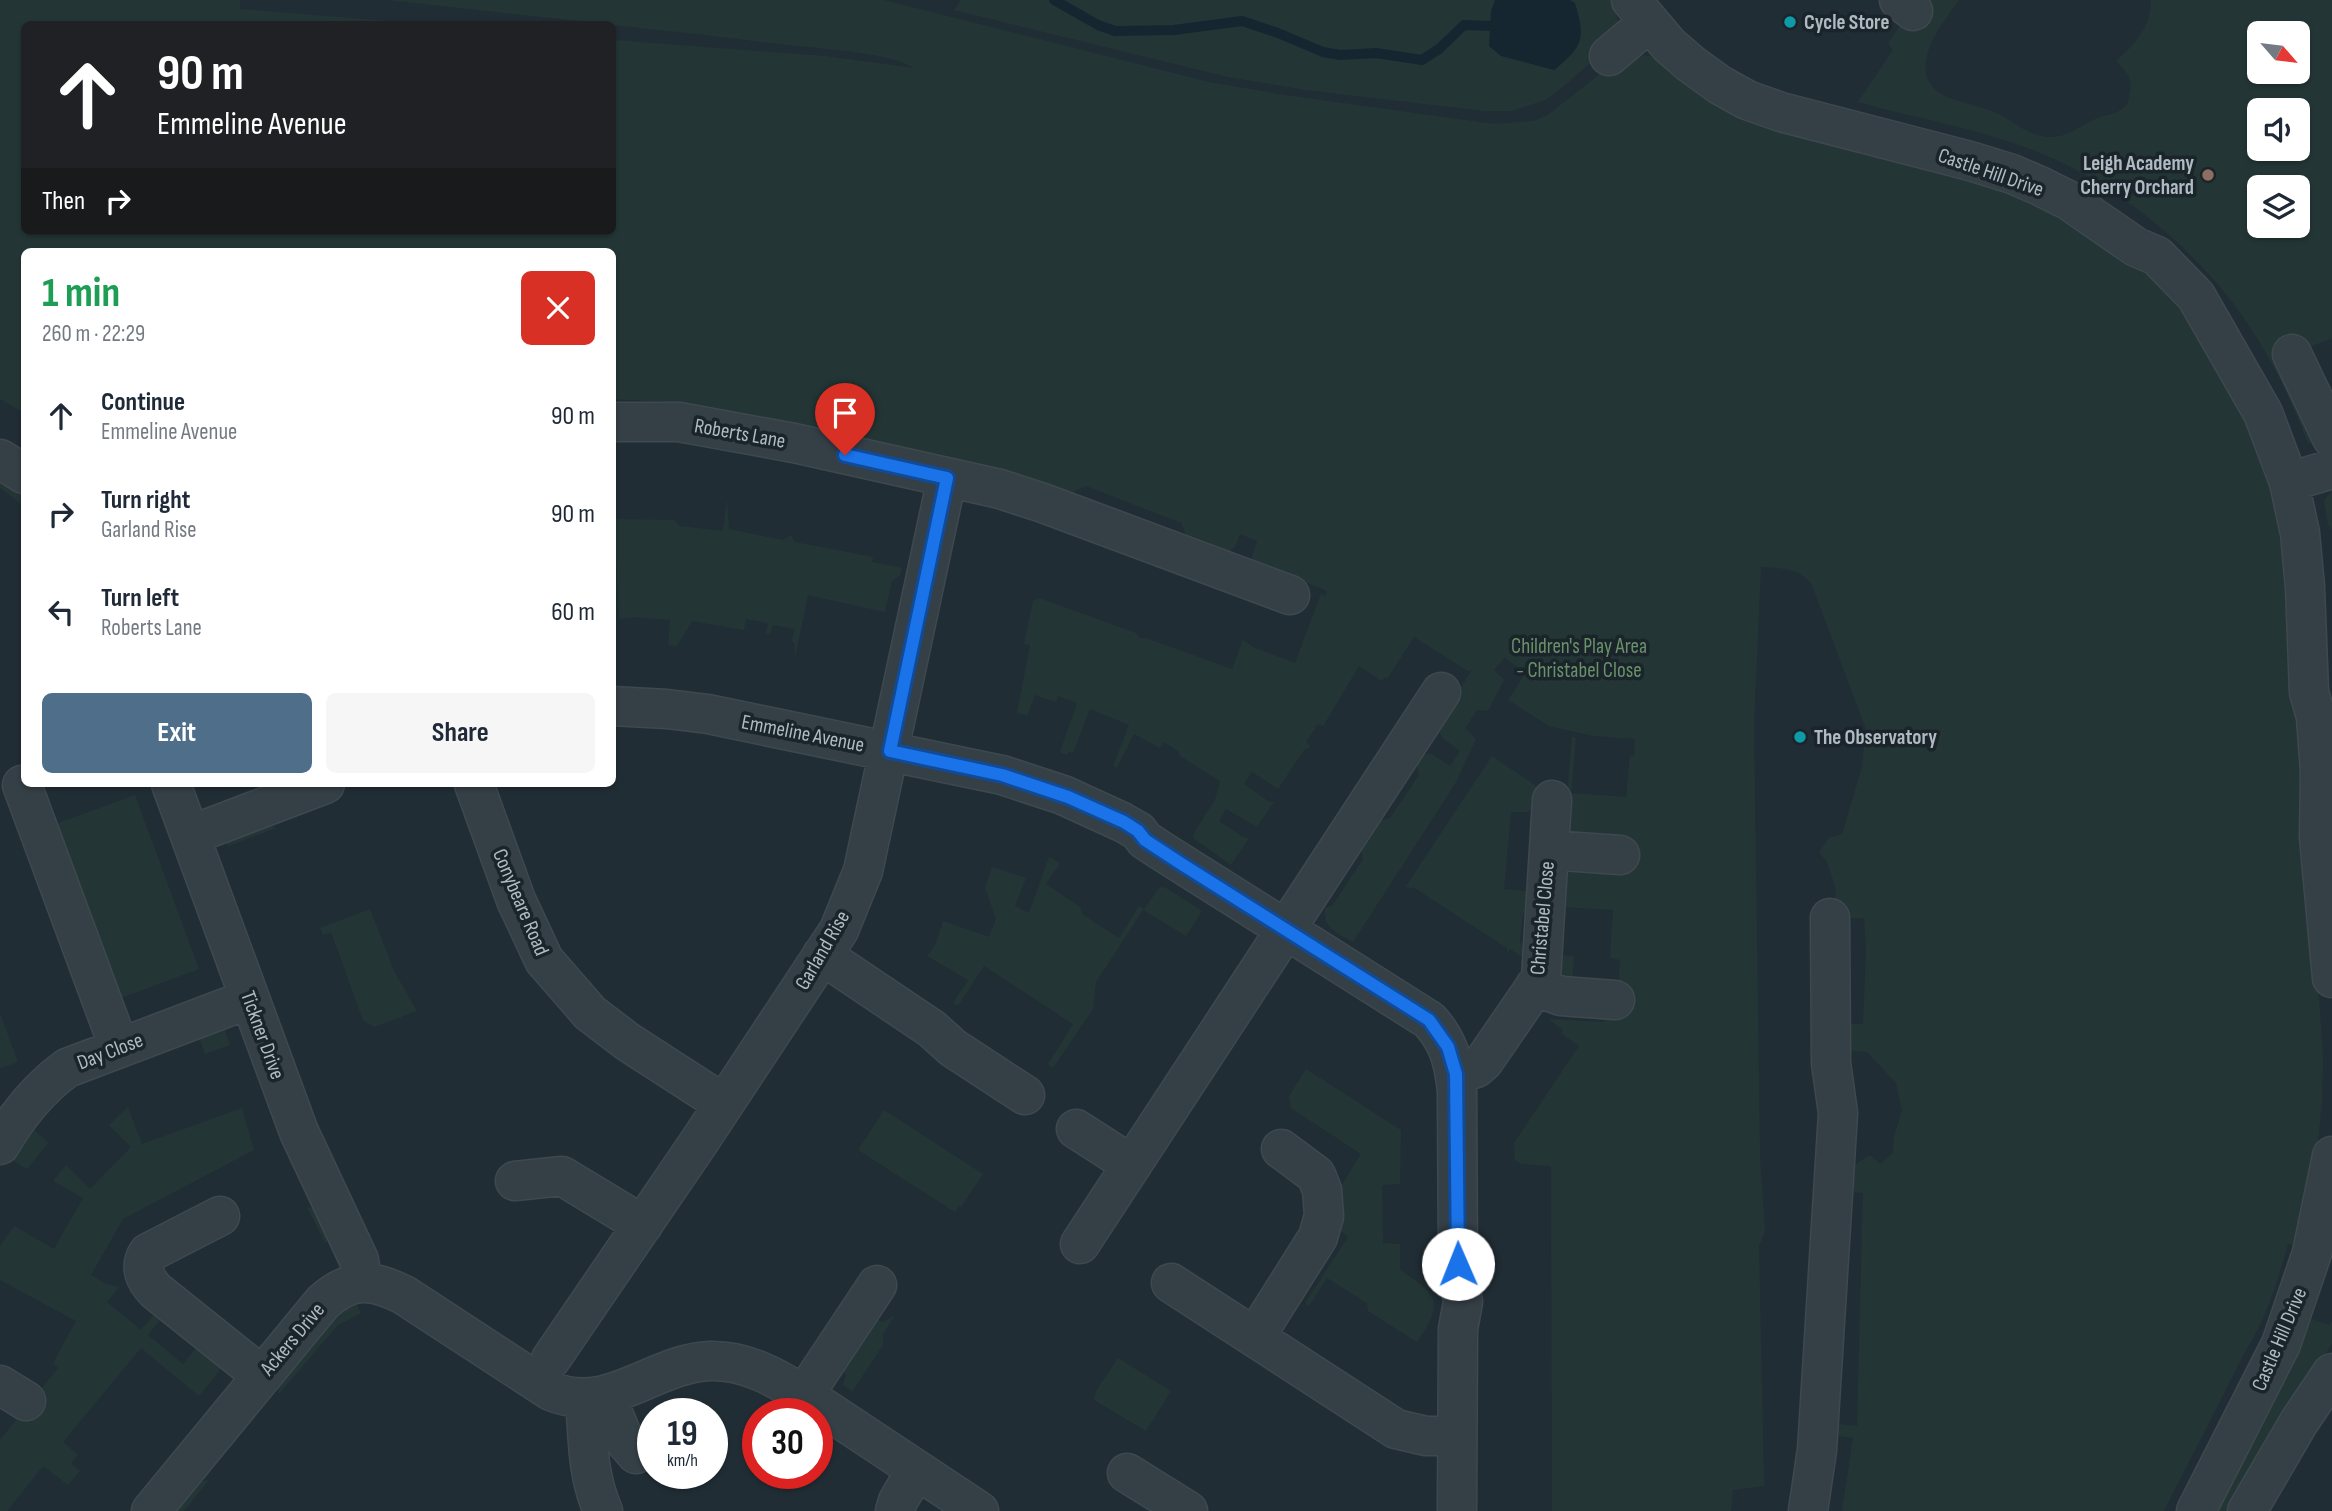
<!DOCTYPE html>
<html lang="en">
<head>
<meta charset="utf-8">
<style>
	:root { --surface:#fff; --page:#f6f6f7; --text:#1f2937; --muted:#747a83; --accent:#4e6e8a }
	body { margin:0; font-family:"Sofia Sans Condensed",sans-serif; background:var(--page); color:var(--text); height:100vh; display:flex; flex-direction:column; font-size:26px; white-space:nowrap }
	* { box-sizing:border-box; margin:0 }
	p { font-size:23px; color:var(--muted) }
	.icon { flex:none; width:38px; height:38px; fill:none; stroke:currentColor; stroke-width:2; stroke-linecap:round; stroke-linejoin:round }
	.map { position:relative; flex:1; overflow:hidden }
	.details { position:absolute; left:21px; top:248px; width:595px; height:539px; display:flex; flex-direction:column; background:var(--surface); border-radius:10px; box-shadow:0 2px 5px #0004 }
	.details>* { flex:none }
	.top-card { position:absolute; left:21px; top:21px; width:595px; height:214px; border-radius:10px; box-shadow:0 2px 5px #0004; background:#202124; color:#fff; overflow:hidden }
	.needle { width:46px; rotate:118deg }
	.buttons { position:absolute; left:2247px; top:21px; display:grid; gap:14px }
	.buttons a { display:grid; place-items:center; width:63px; height:63px; border-radius:10px; background:var(--surface); box-shadow:0 2px 5px #0004; font-size:35px }
	.speed { position:absolute; left:637px; top:1398px; display:flex; gap:14px; font-size:35px; font-weight:700; text-align:center }
	.speed>* { display:grid; place-content:center; width:91px; height:91px; border-radius:50%; background:var(--surface); box-shadow:0 2px 5px #0004; line-height:1 }
	.speed small { font-size:18px; font-weight:400 }
	.speed .limit { border:10px solid #d22; background:#fff; color:#111 }
	.pin { position:absolute; display:grid; place-items:center; width:60px; height:60px; color:#fff; margin:-72px -30px; border-radius:50% 50% 50% 0; rotate:-45deg; box-shadow:0 0 7px #0007 }
	.pin .icon { rotate:45deg }
	.me { position:absolute; width:77px; margin:-38px; rotate:359deg; stroke-linejoin:round; filter:drop-shadow(0 0 5px #0008) }
	.turn { display:flex; align-items:center; gap:24px; height:147px; padding:0 21px; font-size:32px }
	.turn .icon { width:91px; height:91px; stroke-width:2.5 }
	.turn b { display:block; font-size:49px; line-height:60px }
	.then { display:flex; align-items:center; height:66px; padding:0 21px; background:#0003; gap:14px; font-size:26px }
	.round { display:grid; place-items:center; flex:none; width:74px; height:74px; border-radius:10px; background:var(--page) }
	.summary { display:flex; align-items:center; justify-content:space-between; height:119px; padding:0 21px }
	h1 { font-size:42px; font-weight:700; line-height:52px; color:#1e9e55 }
	.action { display:flex; gap:14px; margin-top:auto; padding:14px 21px }
	.action a { flex:1; height:80px; border-radius:10px; background:var(--accent); color:#fff; font-size:28px; font-weight:700; line-height:80px; text-align:center }
	.action a+a { background:var(--page); color:var(--text) }
	ul { padding:0; list-style:none }
	li { display:flex; align-items:center; gap:21px; height:98px; padding:0 21px }
	li div { flex:1 }
	li b { display:block; font-size:26px }
	li em { font-style:normal }
	.map>svg:first-child { display:block }
	.green { fill:#233635; fill-rule:evenodd }
	.water { fill:#162631 }
	.lines { fill:none; stroke-linecap:round; stroke-linejoin:round }
	.stream { stroke:#162631; stroke-width:10 }
	.minor-casing { stroke:#3e484f; stroke-width:41 }
	.minor { stroke:#353f46; stroke-width:38 }
	.route-casing { stroke:#114b97; stroke-width:18 }
	.route { stroke:#1a73e8; stroke-width:12 }
	.culture-dot { fill:#0f9aa8; stroke:#1a242a; stroke-width:2.5 }
	.education-dot { fill:#8d6e63; stroke:#1a242a; stroke-width:2.5 }
	.labels { text-anchor:middle; stroke-width:7; stroke-linejoin:round; paint-order:stroke }
	.poi-label { font-size:21px; font-weight:bold; fill:#afbac2; stroke:#1a242a; text-anchor:start }
	.street-label { font-size:21px; fill:#afbac2; stroke:#1a242a }
	.park-label { font-size:21px; fill:#69916a; stroke:#1a242a }
</style>
</head>
<body>
<div class="map">
<svg width="2332" height="1511" viewBox="0 0 2332 1511">
	<rect width="100%" height="100%" fill="#212d35"/>
	<path class="green" d="M0 0H240V9L426 24H24V231H612L613 40 825 56 913 68C895 53 815 48 788 45 655 29 521 15 387 0H884L1209 82 1285 95 1494 124 1534 121 1549 114 1614 63 1635 55 1651 56 1689 84 2026 196 2156 266 2242 405 2278 503 2312 774 2299 801 2320 1010 2323 1058 2322 1103 2314 1178 2299 1246 2288 1244C2278 1280 2267 1317 2247 1348L2164 1511H1842L1853 1438 1826 1434 1828 1423 1857 1426 1863 1193 1843 1191C1850 1171 1850 1166 1870 1155L1880 1164 1893 1153 1894 1136 1902 1111 1896 1083 1867 1052 1840 1050 1838 1024H1863L1866 952 1864 918H1833L1836 889 1827 862 1819 852 1829 838 1842 834 1862 767 1866 729 1812 585C1800 568 1780 568 1761 567L1754 723 1760 1158 1765 1232 1759 1246 1764 1486 1733 1490 1731 1511H1552L1551 1166 1521 1164 1515 1160 1514 1143 1579 1046 1561 1033 1563 1030 1548 1019 1603 1022 1617 1012 1620 960 1610 958 1613 910 1562 907 1559 955 1574 956 1572 983 1563 978 1558 971 1564 836 1572 736 1576 738 1571 793 1626 797 1630 756H1634L1635 739 1593 736 1558 728 1549 726 1508 700 1525 674 1505 657 1494 670 1504 680 1488 711 1477 710 1465 728 1476 739 1455 784 1353 942C1337 933 1323 928 1325 908L1333 905 1363 859 1360 844 1374 822 1390 818 1419 775 1416 758 1420 753 1432 754 1450 766 1460 751C1448 741 1435 738 1439 721L1472 670 1468 671 1414 637 1387 679 1384 677 1382 681 1359 666 1323 726 1318 724 1306 742 1310 746 1309 748 1304 750 1278 789 1252 772 1244 784 1268 801 1274 802 1257 827 1226 809 1219 821 1243 837 1249 838 1231 865 1193 838 1195 831 1215 800 1220 781 1180 756 1179 752 1164 742 1160 748 1134 734 1117 768 1113 766 1129 725 1090 709 1073 753 1069 752 1067 755 1060 752 1077 703 1058 696 1056 702 1035 695 1027 716 1017 713 1030 645 1024 644 1033 601 1039 598 1136 633 1140 638H1146L1232 669 1243 640 1253 647 1295 663 1321 594 1325 596 1327 591 1251 560 1257 541 1240 534C1235 548 1233 553 1217 553L1219 547 1192 536 1189 542 1181 523 1086 486 1064 496 705 417 695 404 613 399 612 252H24V413L0 399Z
		M961 0H1611L1618 21V28L1609 46 1564 86 1545 100 1512 111H1484L1306 90 1228 77 954 10Z
		M1922 0H1959C1945 20 1919 51 1927 77 1930 86 1937 92 1945 96 1961 103 1980 106 1996 113 2014 121 2027 136 2049 137 2067 138 2078 127 2093 120 2106 114 2115 116 2127 105 2133 83 2133 77 2116 61 2134 46 2152 25 2151 0H2332V338L2310 347 2318 447 2308 443C2292 404 2275 364 2251 329 2202 252 2113 179 2027 148 1972 127 1914 118 1858 102L1893 50 1888 43 1904 20ZM2259 33H2298V72H2259ZM2259 110H2298V149H2259ZM2259 187H2298V226H2259Z
		M0 479 24 490V506L0 488Z
		M2332 491V529L2328 525 2324 500Z
		M727 498 729 529 783 540 791 535 795 542 873 557 872 562 902 568 900 575 892 581 885 612 808 595 795 658 794 642H792L794 629 773 625 770 634H766L768 623 746 619 744 630 692 621 677 646 668 645 670 620 634 617 619 619 614 519 674 520 680 526 723 531Z
		M1492 756 1536 786 1531 810 1528 812H1511L1504 889 1533 892V907L1523 914 1520 942 1531 957 1529 962 1510 949 1507 953V948L1413 887 1410 889 1406 886Z
		M135 795 199 969 118 999 53 825Z
		M262 822 276 828 228 846 224 836Z
		M1049 857 1060 863 1046 884 1080 907 1083 915 1119 938 1139 906 1144 909 1160 887 1166 888 1202 911 1186 936 1143 910 1096 982 1093 1009 1053 1068 1048 1064 1073 1024 984 966 958 1006 953 1003 968 980 927 956 935 946 943 921 989 937 996 919 985 888 992 867 1026 878 1015 906 1029 913Z
		M370 909 395 973 417 1011 374 1027 363 1020 331 932 323 935 320 928Z
		M0 1013 18 1062 0 1068Z
		M221 1020 230 1045 205 1054 196 1029Z
		M1306 1069 1401 1130 1400 1184 1382 1185 1383 1243 1400 1244V1270C1438 1295 1445 1302 1417 1342L1368 1311 1367 1303 1327 1278 1309 1306 1305 1303 1348 1237 1338 1228 1340 1188 1361 1154 1291 1108 1289 1096Z
		M128 1107 142 1144 242 1108 254 1150 123 1219 91 1275 106 1284 119 1287 107 1302 141 1330 157 1311 163 1316 148 1335 183 1364 198 1346 227 1361 199 1396 141 1348 63 1442 78 1455 71 1463 80 1471 68 1485 43 1466 7 1511H0V1440L58 1368 53 1363 76 1321 0 1280V1246L14 1226 54 1249 83 1198 53 1181 66 1165 90 1189 131 1147 109 1125Z
		M884 1110 983 1174 961 1207 959 1206 955 1212 858 1150Z
		M27 1123 48 1143 27 1169 7 1157Z
		M307 1207 321 1210 335 1238 325 1243Z
		M356 1303 361 1313 338 1325 279 1394 277 1380 334 1313Z
		M895 1315 883 1334V1345L852 1392 843 1385 846 1375 840 1367 871 1317 883 1322Z
		M2308 1318 2329 1325 2332 1322V1344L2266 1445 2229 1511H2215Z
		M1118 1358 1171 1391 1146 1431 1094 1400 1096 1391Z
		M209 1480 184 1511H169L193 1482Z"/>
	<path class="water" d="M1495 0H1570L1575 3C1586 39 1583 46 1554 70L1501 56 1489 46 1491 11Z"/>
	<g class="lines">
		<path class="stream" d="M1054 0 1098 25 1115 31 1174 30 1242 21 1278 33 1323 52 1340 55 1376 53 1422 60 1439 49 1464 25 1491 26 1502 24"/>
		<defs>
			<path id="minor" d="M1631 0 1669 45 1691 64 1720 85 1747 100 1781 112 1970 161 2012 174 2040 186 2068 200 2136 247 2157 256 2196 296 2263 413 2289 482 2300 533 2305 587 2309 692 2316 717 2320 772 2319 837 2332 978
				M1899 0 1913 11
				M1609 56 1648 23
				M2292 354 2332 438
				M612 422H679L794 443 1000 489 1043 503 1290 595
				M0 459 24 474
				M2289 482 2332 469
				M612 706 667 709 708 714 1002 775 1063 795 1122 822 1138 831 1145 840 1160 850 1429 1020C1449 1041 1454 1063 1457 1091L1458 1268 1463 1302 1458 1329 1457 1511
				M171 784 299 1132 359 1260 362 1282
				M474 784 516 900 544 960 590 1013 628 1042 724 1104
				M22 785 119 1047
				M191 835 325 784
				M1549 850 1620 855
				M822 955 932 1029 953 1048 1025 1095
				M1535 986 1561 996 1615 1000
				M1456 1074 1476 1068 1484 1061 1541 978 1552 800
				M1076 1129 1132 1165
				M0 1145C18 1114 38 1089 67 1068L249 999
				M515 1181 562 1176 643 1225
				M220 1216 148 1253C139 1267 145 1280 156 1291L261 1375
				M1080 1244 1441 692
				M1171 1283 1396 1429 1426 1436 1457 1435
				M1255 1337 1318 1237 1324 1216 1322 1190 1316 1175 1281 1149
				M551 1359 699 1142 839 930 863 871 947 478
				M0 1385 26 1401
				M804 1395 877 1285
				M606 1396 624 1440 636 1454
				M585 1399C588 1438 587 1475 603 1511
				M1127 1473 1188 1511
				M151 1511 323 1302C351 1277 372 1279 404 1295L551 1391C608 1416 654 1363 710 1361 745 1360 775 1377 804 1395L979 1511
				M895 1511 898 1501 916 1470
				M1808 1511 1817 1450 1838 1113 1831 1063 1830 918
				M2196 1511 2281 1344 2312 1253 2332 1156
				M2247 1511 2299 1422 2332 1373"/>
		</defs>
		<use href="#minor" class="minor-casing"/>
		<use href="#minor" class="minor"/>
	</g>
	<g class="lines">
		<defs>
			<path id="route" d="M845 455 947 478 890 751 1002 775 1068 797 1124 822 1138 831 1145 840 1180 863 1429 1020 1448 1047 1456 1074 1458 1264"/>
		</defs>
		<use href="#route" class="route-casing"/>
		<use href="#route" class="route"/>
	</g>
	<g class="culture-dot">
		<circle cx="1790" cy="22" r="7"/>
		<circle cx="1800" cy="737" r="7"/>
	</g>
	<circle class="education-dot" cx="2208" cy="175" r="7"/>
	<g class="labels">
		<g class="poi-label">
			<text x="1804" y="29">Cycle Store</text>
			<text x="2194" y="170" text-anchor="end">Leigh Academy<tspan x="2194" dy="24">Cherry Orchard</tspan></text>
			<text x="1814" y="744">The Observatory</text>
		</g>
		<g class="street-label">
			<text transform="translate(1991 172) rotate(19)" y="7">Castle Hill Drive</text>
			<text transform="translate(740 433) rotate(10)" y="7">Roberts Lane</text>
			<text transform="translate(803 733) rotate(11)" y="7">Emmeline Avenue</text>
			<text transform="translate(521 902) rotate(67)" y="7">Conybeare Road</text>
			<text transform="translate(1542 918) rotate(-85)" y="7">Christabel Close</text>
			<text transform="translate(822 950) rotate(-60)" y="7">Garland Rise</text>
			<text transform="translate(263 1035) rotate(70)" y="7">Tickner Drive</text>
			<text transform="translate(110 1051) rotate(-21)" y="7">Day Close</text>
			<text transform="translate(292 1339) rotate(-50)" y="7">Ackers Drive</text>
			<text transform="translate(2279 1339) rotate(-67)" y="7">Castle Hill Drive</text>
		</g>
		<g class="park-label">
			<text x="1579" y="653">Children's Play Area<tspan x="1579" dy="24">- Christabel Close</tspan></text>
		</g>
	</g>
</svg>
<div class="buttons">
<a><svg class="needle" viewBox="-14 -14 28 28"><path d="M0-13l5 13h-10z" fill="#e53935"/><path d="M0 13l5-13h-10z" fill="#747a83"/></svg></a>
<a><svg class="icon" aria-label="sound" viewBox="0 0 24 24"><path d="M4 9h4l5-4v14l-5-4H4zM17 9q2 3 0 6"/></svg></a>
<a><svg class="icon" aria-label="layers" viewBox="0 0 24 24"><path d="M12 4l9 5-9 5-9-5zM3 14l9 5 9-5"/></svg></a>
</div>
<div class="speed"><div>19<small>km/h</small></div><div class="limit">30</div></div>
<div class="pin" style="left:845px;top:455px;background:#d93025"><svg class="icon" aria-label="arrive" viewBox="0 0 24 24"><path d="M6 21V4h12l-3 4 3 4H6"/></svg></div>
<svg class="me" style="left:1458px;top:1264px" viewBox="-20 -20 40 40"><circle r="19" fill="#fff"/><path d="M0-13L10 11 0 6-10 11z" fill="#1a73e8"/></svg>
<div class="top-card">
<div class="turn"><svg class="icon" aria-label="ahead" viewBox="0 0 24 24"><path d="M12 20V5M6 11l6-6 6 6"/></svg><div><b>90 m</b>Emmeline Avenue</div></div>
<div class="then">Then<svg class="icon" aria-label="right" viewBox="0 0 24 24"><path d="M7 20v-9h11M14 6l5 5-5 5"/></svg></div>
</div>
<section class="details">
<div class="summary"><div><h1>1 min</h1><p>260 m · 22:29</p></div><a class="round" style="background:#d93025;color:#fff"><svg class="icon" aria-label="close" viewBox="0 0 24 24"><path d="M6 6l12 12M18 6L6 18"/></svg></a></div>
<ul>
<li><svg class="icon" aria-label="ahead" viewBox="0 0 24 24"><path d="M12 20V5M6 11l6-6 6 6"/></svg><div><b>Continue</b><p>Emmeline Avenue</p></div><em>90 m</em></li>
<li><svg class="icon" aria-label="right" viewBox="0 0 24 24"><path d="M7 20v-9h11M14 6l5 5-5 5"/></svg><div><b>Turn right</b><p>Garland Rise</p></div><em>90 m</em></li>
<li><svg class="icon" aria-label="left" viewBox="0 0 24 24"><path d="M17 20v-9H6M10 6l-5 5 5 5"/></svg><div><b>Turn left</b><p>Roberts Lane</p></div><em>60 m</em></li>
</ul>
<div class="action"><a>Exit</a><a>Share</a></div>
</section>
</div>
</body>
</html>
